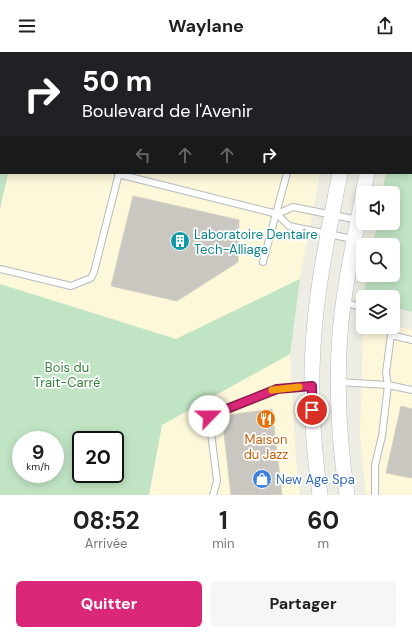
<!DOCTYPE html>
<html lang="fr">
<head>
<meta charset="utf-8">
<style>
	:root { --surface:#fff; --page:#f6f6f6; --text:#202124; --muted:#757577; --accent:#db2777 }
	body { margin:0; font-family:"DM Sans",sans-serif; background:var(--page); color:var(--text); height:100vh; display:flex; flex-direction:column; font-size:15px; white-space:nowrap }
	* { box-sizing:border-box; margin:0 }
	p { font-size:13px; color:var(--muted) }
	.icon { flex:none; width:22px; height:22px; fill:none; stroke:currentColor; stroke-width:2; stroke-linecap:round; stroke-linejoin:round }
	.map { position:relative; height:443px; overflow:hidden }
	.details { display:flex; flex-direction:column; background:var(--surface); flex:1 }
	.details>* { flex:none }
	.guide { position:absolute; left:0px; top:0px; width:412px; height:122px; box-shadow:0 2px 10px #0003; background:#202124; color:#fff; overflow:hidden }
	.tools { position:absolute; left:356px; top:134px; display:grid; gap:8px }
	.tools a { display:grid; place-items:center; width:44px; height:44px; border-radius:6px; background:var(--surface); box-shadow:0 2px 10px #0003; font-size:20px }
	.speed { position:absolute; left:12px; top:379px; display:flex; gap:8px; font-size:20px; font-weight:700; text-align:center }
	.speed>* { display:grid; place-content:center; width:52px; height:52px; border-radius:50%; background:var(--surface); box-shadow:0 2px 10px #0003; line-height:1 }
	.speed small { font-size:10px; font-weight:400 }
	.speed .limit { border:2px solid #111; border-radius:6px; background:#fff; color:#111 }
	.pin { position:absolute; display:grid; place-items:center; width:34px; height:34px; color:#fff; margin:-17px; border:2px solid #fff; border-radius:50%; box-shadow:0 1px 4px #0007 }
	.me { position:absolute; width:44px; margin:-22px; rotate:67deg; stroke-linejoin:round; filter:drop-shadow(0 0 3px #0008) }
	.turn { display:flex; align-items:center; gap:14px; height:84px; padding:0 16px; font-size:18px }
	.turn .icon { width:52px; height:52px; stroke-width:2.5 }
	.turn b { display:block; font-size:28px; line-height:34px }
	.lanes { display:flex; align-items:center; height:38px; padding:0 16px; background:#0003; justify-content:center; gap:20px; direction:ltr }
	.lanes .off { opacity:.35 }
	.eta { display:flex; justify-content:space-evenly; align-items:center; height:68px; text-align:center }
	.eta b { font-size:24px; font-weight:700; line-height:28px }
	.cta { display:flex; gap:8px; margin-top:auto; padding:8px 16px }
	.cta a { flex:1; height:46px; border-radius:6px; background:var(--accent); color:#fff; font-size:16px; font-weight:700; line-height:46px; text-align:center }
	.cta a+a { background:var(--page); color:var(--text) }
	header { display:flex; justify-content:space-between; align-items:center; height:52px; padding:0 16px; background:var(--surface); font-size:18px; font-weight:700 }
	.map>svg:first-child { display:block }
	.commercial { fill:#fdf8da }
	.green { fill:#c1e5c4; fill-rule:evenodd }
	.building { fill:#cac7c1; stroke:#d3cfc2 }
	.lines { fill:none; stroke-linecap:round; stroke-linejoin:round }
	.service-casing { stroke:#b6b9be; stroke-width:8 }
	.tertiary-casing { stroke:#b6b9be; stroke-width:16 }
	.service { stroke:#fff; stroke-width:6 }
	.tertiary { stroke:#fff; stroke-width:15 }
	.route-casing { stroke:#8e194d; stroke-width:10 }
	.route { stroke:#db2777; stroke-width:7 }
	.slow { stroke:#f59e0b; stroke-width:7 }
	.labels { text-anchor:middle; stroke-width:3.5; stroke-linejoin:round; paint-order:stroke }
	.culture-label { font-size:13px; fill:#0d838f; stroke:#fff; text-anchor:start }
	.park-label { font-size:13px; fill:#368141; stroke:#fff }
	.food-label { font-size:13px; fill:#c56008; stroke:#fff }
	.shop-label { font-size:13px; fill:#366cbe; stroke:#fff; text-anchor:start }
</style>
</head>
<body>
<header><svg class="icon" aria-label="menu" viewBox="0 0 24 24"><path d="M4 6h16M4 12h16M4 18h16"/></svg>Waylane<svg class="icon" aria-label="share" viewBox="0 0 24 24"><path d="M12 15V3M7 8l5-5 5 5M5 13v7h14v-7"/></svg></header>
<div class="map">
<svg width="412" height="443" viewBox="0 0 412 443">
	<rect width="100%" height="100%" fill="#eeede4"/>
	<path class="commercial" d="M36 0H343L35 1Z
		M8 121H320L300 227 176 287 0 232V157Z
		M393 274 412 278V443H366L360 385 363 275H393Z
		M290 302 296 408 300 443H149L162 373Z"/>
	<path class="green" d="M0 0H36L1 1V121H8L0 157Z
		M409 0H412V260L393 255V245H368L364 243 367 223H393V193H373L377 171H393V141H382L386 121H411V1Z
		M300 227 290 302 162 373 149 443H0V232L176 287ZM21 388H55V422H21ZM81 388H115V422H81Z"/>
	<path class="building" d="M133 144 239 168 238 210 177 249 111 234Z
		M401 354 412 357V426L386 421Z
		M272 357 282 443H231L222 364Z"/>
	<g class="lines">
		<defs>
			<path id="service" d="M146 1V0
				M313 1V0
				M118 122 277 162
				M353 187 289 174 277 162 293 155 358 168
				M263 210 287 121
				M0 217 71 234 91 226 94 220 119 121
				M344 250 363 256
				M393 268V270
				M391 283 412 288
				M338 330 388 333 412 338
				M213 443 217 429 209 364 277 337 312 334
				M375 443V413L382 384 388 333 386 321 392 275"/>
			<path id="tertiary" d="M362 1V0
				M390 1V0
				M363 141 367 121
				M320 443C313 394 310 344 313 295 316 236 329 178 340 121
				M347 443C339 390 336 335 340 281 344 235 354 189 363 143"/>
		</defs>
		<use href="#service" class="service-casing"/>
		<use href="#tertiary" class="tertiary-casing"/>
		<use href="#service" class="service"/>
		<use href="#tertiary" class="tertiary"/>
	</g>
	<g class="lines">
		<defs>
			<path id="route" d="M209 364 277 337 312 334V358"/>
		</defs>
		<use href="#route" class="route-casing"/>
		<use href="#route" class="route"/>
		<path class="slow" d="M272 338 299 335"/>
	</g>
	<defs>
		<symbol id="building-disc" viewBox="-11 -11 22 22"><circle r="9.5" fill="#0f9aa8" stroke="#fff"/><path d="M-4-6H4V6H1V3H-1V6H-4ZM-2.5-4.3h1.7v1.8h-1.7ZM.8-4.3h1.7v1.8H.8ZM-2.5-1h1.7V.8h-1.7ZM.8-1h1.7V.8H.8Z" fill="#fff"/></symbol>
		<symbol id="restaurant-disc" viewBox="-11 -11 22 22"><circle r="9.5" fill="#e8710a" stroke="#fff"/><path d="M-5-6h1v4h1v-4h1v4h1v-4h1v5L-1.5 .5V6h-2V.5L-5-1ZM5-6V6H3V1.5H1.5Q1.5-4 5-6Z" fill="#fff"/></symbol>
		<symbol id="shop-disc" viewBox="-11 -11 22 22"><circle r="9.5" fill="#3f7fe0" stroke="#fff"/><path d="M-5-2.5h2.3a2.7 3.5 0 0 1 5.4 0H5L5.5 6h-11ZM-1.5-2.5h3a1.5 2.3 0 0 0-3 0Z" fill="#fff"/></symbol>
	</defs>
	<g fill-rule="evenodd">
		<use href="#building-disc" x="169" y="178" width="22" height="22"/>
		<use href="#restaurant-disc" x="255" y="356" width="22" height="22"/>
		<use href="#shop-disc" x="251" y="416" width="22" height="22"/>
	</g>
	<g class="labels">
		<g class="culture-label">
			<text x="194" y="187">Laboratoire Dentaire<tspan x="194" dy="15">Tech-Alliage</tspan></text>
		</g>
		<g class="park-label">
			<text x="67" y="320">Bois du<tspan x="67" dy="15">Trait-Carré</tspan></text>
		</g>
		<g class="food-label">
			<text x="266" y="392">Maison<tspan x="266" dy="15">du Jazz</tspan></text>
		</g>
		<g class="shop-label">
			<text x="276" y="432">New Age Spa</text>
		</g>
	</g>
</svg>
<div class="tools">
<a><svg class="icon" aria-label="sound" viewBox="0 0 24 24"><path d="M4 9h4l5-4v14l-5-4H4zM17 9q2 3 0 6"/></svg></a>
<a><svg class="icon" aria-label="search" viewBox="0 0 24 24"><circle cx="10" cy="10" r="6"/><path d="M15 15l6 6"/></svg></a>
<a><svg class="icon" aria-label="layers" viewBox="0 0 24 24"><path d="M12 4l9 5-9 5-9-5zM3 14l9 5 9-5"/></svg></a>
</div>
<div class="speed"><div>9<small>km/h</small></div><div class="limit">20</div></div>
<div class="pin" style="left:312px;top:358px;background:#d93025"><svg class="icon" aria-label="arrive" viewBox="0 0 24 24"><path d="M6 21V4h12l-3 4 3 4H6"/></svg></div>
<svg class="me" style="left:209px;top:364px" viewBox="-20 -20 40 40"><circle r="19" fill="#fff"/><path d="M0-13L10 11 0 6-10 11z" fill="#db2777"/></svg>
<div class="guide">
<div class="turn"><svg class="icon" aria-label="right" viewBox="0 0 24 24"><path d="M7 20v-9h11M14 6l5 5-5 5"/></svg><div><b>50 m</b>Boulevard de l'Avenir</div></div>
<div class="lanes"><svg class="icon off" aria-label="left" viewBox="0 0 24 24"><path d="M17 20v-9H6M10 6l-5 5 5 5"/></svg><svg class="icon off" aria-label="ahead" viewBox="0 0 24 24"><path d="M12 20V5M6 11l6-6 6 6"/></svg><svg class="icon off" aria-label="ahead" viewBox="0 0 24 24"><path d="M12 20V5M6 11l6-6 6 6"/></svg><svg class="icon" aria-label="right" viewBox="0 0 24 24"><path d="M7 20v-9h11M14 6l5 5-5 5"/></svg></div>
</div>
</div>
<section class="details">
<div class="eta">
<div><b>08:52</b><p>Arrivée</p></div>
<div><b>1</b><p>min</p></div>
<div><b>60</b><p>m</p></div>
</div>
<div class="cta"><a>Quitter</a><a>Partager</a></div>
</section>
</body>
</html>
